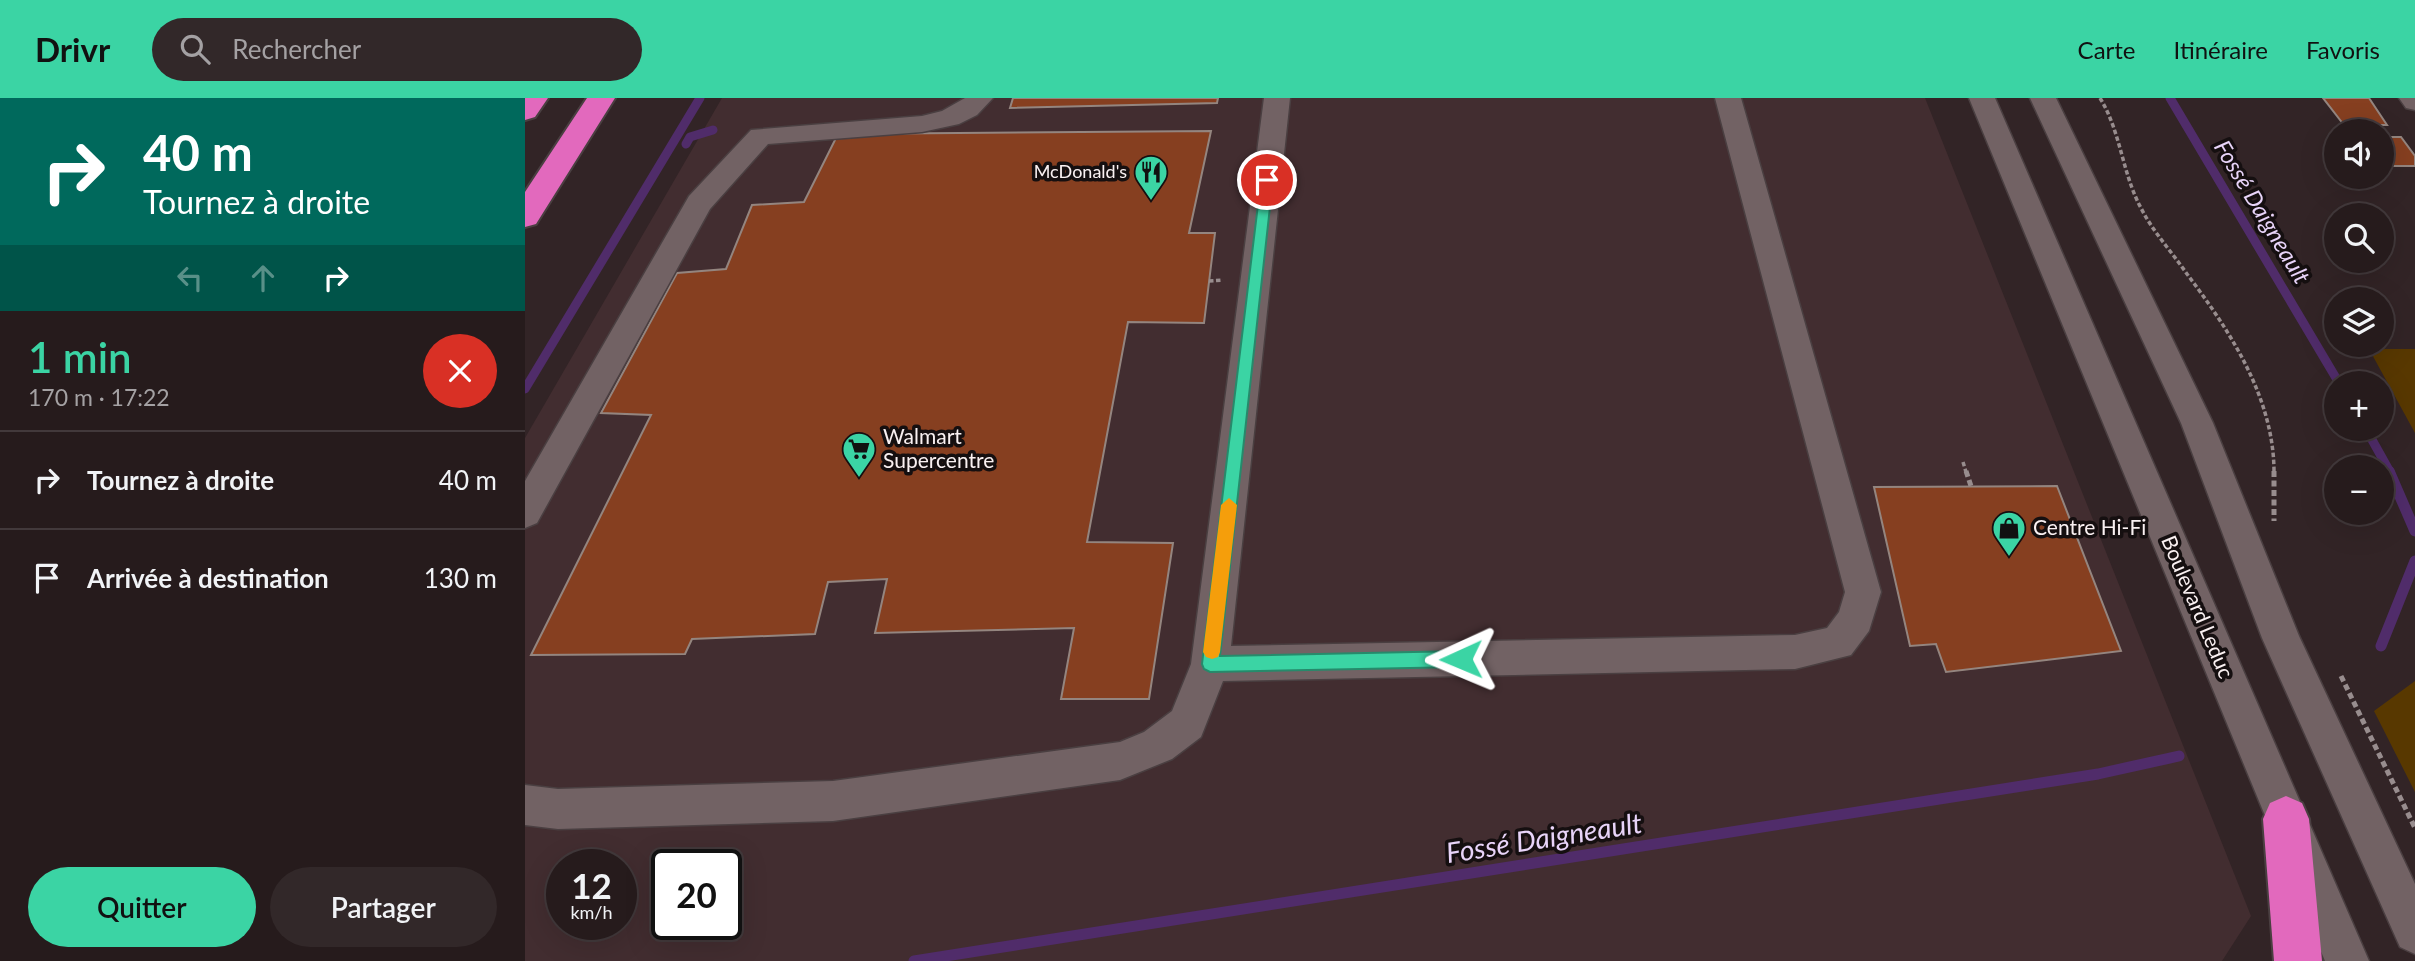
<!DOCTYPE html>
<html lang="fr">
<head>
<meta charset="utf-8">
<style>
	:root { --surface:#261b1c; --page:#322829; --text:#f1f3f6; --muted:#a4a1a3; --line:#42393b; --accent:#3bd4a4 }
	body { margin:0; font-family:Lato,sans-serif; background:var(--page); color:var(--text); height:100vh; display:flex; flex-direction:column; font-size:26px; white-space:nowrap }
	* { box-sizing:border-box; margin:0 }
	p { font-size:23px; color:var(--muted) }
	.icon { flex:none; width:38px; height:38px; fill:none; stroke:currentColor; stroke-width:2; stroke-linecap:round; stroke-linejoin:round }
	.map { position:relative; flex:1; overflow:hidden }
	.sheet { display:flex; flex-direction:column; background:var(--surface); width:525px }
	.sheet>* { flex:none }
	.guide { background:#00695c; color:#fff; overflow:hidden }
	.controls { position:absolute; left:1799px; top:21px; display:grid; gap:14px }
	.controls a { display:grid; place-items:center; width:70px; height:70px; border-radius:50%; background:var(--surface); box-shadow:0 7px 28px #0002,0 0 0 2px var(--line); font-size:35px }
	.speed { position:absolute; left:21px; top:751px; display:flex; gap:14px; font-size:35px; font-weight:700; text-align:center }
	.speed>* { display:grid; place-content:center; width:91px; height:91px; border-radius:50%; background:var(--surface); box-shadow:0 7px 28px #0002,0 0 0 2px var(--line); line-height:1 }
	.speed small { font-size:18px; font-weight:400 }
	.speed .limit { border:4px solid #111; border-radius:10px; background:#fff; color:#111 }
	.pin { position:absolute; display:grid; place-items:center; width:60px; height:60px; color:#fff; margin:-30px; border:4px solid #fff; border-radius:50%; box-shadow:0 2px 7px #0007 }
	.me { position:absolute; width:77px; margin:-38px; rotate:269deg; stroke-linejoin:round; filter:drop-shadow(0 0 5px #0008) }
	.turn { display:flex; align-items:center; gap:24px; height:147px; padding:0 28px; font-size:32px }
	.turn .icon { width:91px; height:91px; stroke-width:2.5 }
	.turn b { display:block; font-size:49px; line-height:60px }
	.lanes { display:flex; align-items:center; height:66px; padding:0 28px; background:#0003; justify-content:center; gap:35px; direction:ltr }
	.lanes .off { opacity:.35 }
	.round { display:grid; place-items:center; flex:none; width:74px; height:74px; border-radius:37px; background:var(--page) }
	.headline { display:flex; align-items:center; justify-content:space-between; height:119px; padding:0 28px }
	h1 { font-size:42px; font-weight:600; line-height:52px; color:var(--accent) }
	.action { display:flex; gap:14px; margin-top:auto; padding:14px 28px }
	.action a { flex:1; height:80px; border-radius:42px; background:var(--accent); color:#111; font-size:28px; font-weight:600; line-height:80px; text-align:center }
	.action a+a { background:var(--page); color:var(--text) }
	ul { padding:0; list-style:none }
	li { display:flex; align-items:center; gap:21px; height:98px; padding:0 28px; border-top:2px solid var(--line) }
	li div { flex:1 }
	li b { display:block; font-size:26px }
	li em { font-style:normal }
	header { display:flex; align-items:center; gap:42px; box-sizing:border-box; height:98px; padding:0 35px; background:var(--accent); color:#111 }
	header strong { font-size:33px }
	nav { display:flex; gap:38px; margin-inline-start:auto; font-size:24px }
	.search { width:490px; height:63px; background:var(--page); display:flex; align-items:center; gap:18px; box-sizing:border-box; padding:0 24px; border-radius:38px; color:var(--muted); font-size:26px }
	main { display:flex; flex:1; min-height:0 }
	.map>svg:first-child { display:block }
	.built { fill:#422d30; fill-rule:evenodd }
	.green { fill:#583800 }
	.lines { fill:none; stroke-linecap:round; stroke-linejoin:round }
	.stream-far1 { stroke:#502c6a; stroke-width:9 }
	.stream { stroke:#502c6a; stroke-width:11 }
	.building { fill:#863f20; stroke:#94857f; stroke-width:2 }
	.minor-casing { stroke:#4a3f41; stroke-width:3 }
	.highway-casing { stroke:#4a3f41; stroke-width:4 }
	.path-far1 { stroke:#988d8e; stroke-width:3.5; stroke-dasharray:4.5 2.5; stroke-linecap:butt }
	.path { stroke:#988d8e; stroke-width:5; stroke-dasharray:6 3.5; stroke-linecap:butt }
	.minor { fill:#726264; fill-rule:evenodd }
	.highway { fill:#e269bd; fill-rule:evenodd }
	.route { fill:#3bd4a4; stroke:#268a6b; stroke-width:2 }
	.slow { fill:#f59e0b }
	.labels { text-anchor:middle; stroke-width:7; stroke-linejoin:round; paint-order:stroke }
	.far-poi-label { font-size:18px; fill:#faf1f2; stroke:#150f10; text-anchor:end }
	.poi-label { font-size:21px; fill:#faf1f2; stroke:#150f10; text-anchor:start }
	.street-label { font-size:21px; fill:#faf1f2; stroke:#150f10 }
	.water-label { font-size:23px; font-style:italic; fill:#e8d4f9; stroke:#150f10 }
	.near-water-label { font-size:28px; font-style:italic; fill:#e8d4f9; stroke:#150f10 }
</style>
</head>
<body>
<header>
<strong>Drivr</strong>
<div class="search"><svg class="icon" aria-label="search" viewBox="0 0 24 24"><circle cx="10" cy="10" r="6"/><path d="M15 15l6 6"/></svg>Rechercher</div>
<nav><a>Carte</a><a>Itinéraire</a><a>Favoris</a></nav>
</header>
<main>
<section class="sheet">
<div class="guide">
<div class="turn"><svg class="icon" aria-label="right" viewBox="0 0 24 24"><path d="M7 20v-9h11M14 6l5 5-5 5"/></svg><div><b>40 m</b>Tournez à droite</div></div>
<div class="lanes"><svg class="icon off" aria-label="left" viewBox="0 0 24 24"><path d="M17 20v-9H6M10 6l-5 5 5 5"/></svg><svg class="icon off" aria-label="ahead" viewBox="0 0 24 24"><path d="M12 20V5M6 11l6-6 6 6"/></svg><svg class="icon" aria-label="right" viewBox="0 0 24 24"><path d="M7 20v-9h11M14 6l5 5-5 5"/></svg></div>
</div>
<div class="headline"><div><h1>1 min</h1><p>170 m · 17:22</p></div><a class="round" style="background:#d93025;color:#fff"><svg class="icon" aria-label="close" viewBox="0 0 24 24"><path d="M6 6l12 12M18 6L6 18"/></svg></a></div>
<ul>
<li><svg class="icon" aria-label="right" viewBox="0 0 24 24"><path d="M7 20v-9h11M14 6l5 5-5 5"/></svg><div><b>Tournez à droite</b></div><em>40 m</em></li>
<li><svg class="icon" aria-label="arrive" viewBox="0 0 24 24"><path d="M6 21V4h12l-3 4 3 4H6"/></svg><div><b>Arrivée à destination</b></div><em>130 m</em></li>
</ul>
<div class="action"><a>Quitter</a><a>Partager</a></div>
</section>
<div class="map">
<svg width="1890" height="863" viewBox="0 0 1890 863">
	<rect width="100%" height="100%" fill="#322426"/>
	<path class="built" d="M197 0H1400L1726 818 1697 863H0V340ZM37 766H96V826H37ZM142 766H201V826H142Z"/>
	<path class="green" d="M1844 251H1890V335Z
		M1890 583V694L1849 613Z"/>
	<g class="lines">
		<path class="stream-far1" d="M1645 0 1814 285
			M161 46 165 39 188 32
			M0 291 175 0
			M1841 331 1865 374"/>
		<path class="stream" d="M1864 373 1890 433
			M1856 548 1890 463
			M389 863 1573 676 1654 658"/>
	</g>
	<path class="building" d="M488 0H693L692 5 485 10Z
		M1798 0H1844L1862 27H1819Z
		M686 33 664 135H690L679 225 603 224 562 444 648 445 624 601H536L549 530 350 535 362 481 303 484 290 536 167 541 160 556 6 557 126 317 76 315 152 175 201 171 227 107 279 104 313 36Z
		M1857 39H1876L1890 58V68H1857Z
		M1532 388 1596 553 1421 574 1411 546 1385 548 1349 389Z"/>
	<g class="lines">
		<defs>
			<path id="minor" d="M440 0H468L452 17 434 26 397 34 243 46 185 111 12 425 0 430V383L164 98 226 32 397 18 417 13Z
				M739 0H765L706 548 1270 537 1302 530 1314 514 1320 494 1190 0H1216L1356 494 1344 533 1326 557 1270 571 698 583 676 639 647 661 595 682 308 723 33 731 0 727V687L33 691 308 683 595 644 619 634 647 613 666 566Z
				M1444 0H1470L1844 863H1800Z
				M1505 0H1531L1688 325 1774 538 1890 786V856L1875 849 1737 540 1656 325Z
				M1874 0H1890V12L1881 10Z"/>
			<path id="highway" d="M0 0H23L10 19 0 22Z
				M62 0H90L11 126 0 129V94Z
				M1761 698 1777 705 1784 721 1797 863H1749L1738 721 1745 705Z"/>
		</defs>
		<use href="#minor" class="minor-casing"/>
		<use href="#highway" class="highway-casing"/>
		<path class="path-far1" d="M1575 0C1596 34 1597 75 1616 110 1628 134 1647 154 1662 176 1705 233 1749 300 1749 374
			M684 183 698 182
			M1438 364 1441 374"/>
		<path class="path" d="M1441 373 1446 388
			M1749 373V423
			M1816 578 1890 730"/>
		<use href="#minor" class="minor"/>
		<use href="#highway" class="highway"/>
	</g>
	<path class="route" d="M742 78 748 82 695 558 936 553 942 555 945 561 942 566 936 569 685 574 679 571 677 566 736 82Z"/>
	<path class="slow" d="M704 400 712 407 695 554 693 559 687 561 681 559 678 554 696 407Z"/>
	<defs>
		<symbol id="restaurant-pin" viewBox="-11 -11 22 30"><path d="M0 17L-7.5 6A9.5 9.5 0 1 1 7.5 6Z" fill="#3bd4a4" stroke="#150f10"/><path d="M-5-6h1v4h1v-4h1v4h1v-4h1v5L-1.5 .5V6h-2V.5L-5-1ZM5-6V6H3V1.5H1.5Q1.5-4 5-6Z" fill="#111"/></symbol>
		<symbol id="supermarket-pin" viewBox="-11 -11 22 30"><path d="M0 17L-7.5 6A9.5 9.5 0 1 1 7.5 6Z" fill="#3bd4a4" stroke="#150f10"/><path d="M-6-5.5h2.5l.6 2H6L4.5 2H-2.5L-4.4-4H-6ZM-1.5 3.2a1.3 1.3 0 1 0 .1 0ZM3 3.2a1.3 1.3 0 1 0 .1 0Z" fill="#111"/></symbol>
		<symbol id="shop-pin" viewBox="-11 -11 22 30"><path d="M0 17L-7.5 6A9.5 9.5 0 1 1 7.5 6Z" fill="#3bd4a4" stroke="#150f10"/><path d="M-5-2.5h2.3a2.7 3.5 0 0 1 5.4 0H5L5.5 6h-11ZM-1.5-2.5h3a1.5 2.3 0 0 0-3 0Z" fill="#111"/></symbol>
	</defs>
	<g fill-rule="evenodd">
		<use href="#restaurant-pin" x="607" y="55" width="38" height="52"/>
		<use href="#supermarket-pin" x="315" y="332" width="38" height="52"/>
		<use href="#shop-pin" x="1465" y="411" width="38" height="52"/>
	</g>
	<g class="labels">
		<g class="far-poi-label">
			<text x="602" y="80">McDonald's</text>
		</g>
		<g class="poi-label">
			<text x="358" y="346">Walmart<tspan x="358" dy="24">Supercentre</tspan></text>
			<text x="1508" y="437">Centre Hi-Fi</text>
		</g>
		<g class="street-label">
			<text transform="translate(1672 509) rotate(67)" y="7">Boulevard Leduc</text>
		</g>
		<g class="water-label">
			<text transform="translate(1737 114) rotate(59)" y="8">Fossé Daigneault</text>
		</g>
		<g class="near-water-label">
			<text transform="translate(1019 740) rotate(-9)" y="10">Fossé Daigneault</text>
		</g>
	</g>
</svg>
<div class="controls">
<a><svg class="icon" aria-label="sound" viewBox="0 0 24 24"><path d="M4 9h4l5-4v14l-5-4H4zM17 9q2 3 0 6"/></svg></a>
<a><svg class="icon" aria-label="search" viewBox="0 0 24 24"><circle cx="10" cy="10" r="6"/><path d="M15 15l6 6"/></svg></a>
<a><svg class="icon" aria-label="layers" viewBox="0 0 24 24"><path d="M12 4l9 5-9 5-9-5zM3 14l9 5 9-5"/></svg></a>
<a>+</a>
<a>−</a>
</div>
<div class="speed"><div>12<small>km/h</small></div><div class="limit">20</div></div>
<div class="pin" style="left:742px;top:82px;background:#d93025"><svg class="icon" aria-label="arrive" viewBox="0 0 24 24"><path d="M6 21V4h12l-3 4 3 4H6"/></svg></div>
<svg class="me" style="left:936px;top:561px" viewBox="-20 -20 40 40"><path d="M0-17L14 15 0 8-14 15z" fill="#3bd4a4" stroke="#fff" stroke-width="4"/></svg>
</div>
</main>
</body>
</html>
